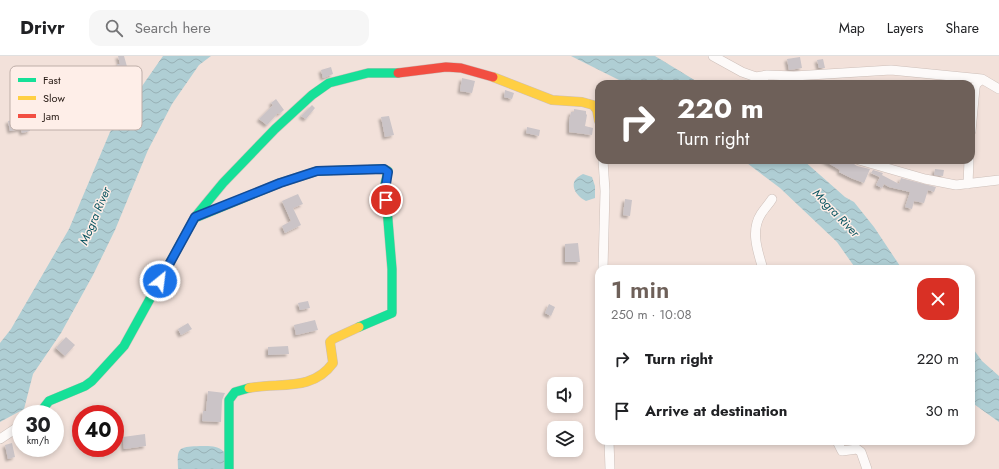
<!DOCTYPE html>
<html lang="en">
<head>
<meta charset="utf-8">
<style>
	:root { --surface:#fff; --page:#f6f6f6; --text:#202124; --muted:#757577; --line:#e0e0e0; --accent:#6e6059 }
	body { margin:0; font-family:Jost,sans-serif; background:var(--page); color:var(--text); height:100vh; display:flex; flex-direction:column; font-size:15px; white-space:nowrap }
	* { box-sizing:border-box; margin:0 }
	p { font-size:13px; color:var(--muted) }
	.icon { flex:none; width:22px; height:22px; fill:none; stroke:currentColor; stroke-width:2; stroke-linecap:round; stroke-linejoin:round }
	.map { position:relative; flex:1; overflow:hidden }
	.side { position:absolute; left:595px; top:209px; width:380px; height:180px; display:flex; flex-direction:column; background:var(--surface); border-radius:12px; box-shadow:0 2px 6px #0003 }
	.side>* { flex:none }
	.top-card { position:absolute; left:595px; top:24px; width:380px; height:84px; border-radius:12px; box-shadow:0 2px 6px #0003; background:#6e6059; color:#fff; overflow:hidden }
	.buttons { position:absolute; left:547px; top:321px; display:grid; gap:8px }
	.buttons a { display:grid; place-items:center; width:36px; height:36px; border-radius:8px; background:var(--surface); box-shadow:0 2px 6px #0003; font-size:20px }
	.speed { position:absolute; left:12px; top:349px; display:flex; gap:8px; font-size:20px; font-weight:700; text-align:center }
	.speed>* { display:grid; place-content:center; width:52px; height:52px; border-radius:50%; background:var(--surface); box-shadow:0 2px 6px #0003; line-height:1 }
	.speed small { font-size:10px; font-weight:400 }
	.speed .limit { border:6px solid #d22; background:#fff; color:#111 }
	.pin { position:absolute; display:grid; place-items:center; width:34px; height:34px; color:#fff; margin:-17px; border:2px solid #fff; border-radius:50%; box-shadow:0 1px 4px #0007 }
	.me { position:absolute; width:44px; margin:-22px; rotate:29deg; stroke-linejoin:round; filter:drop-shadow(0 0 3px #0008) }
	.turn { display:flex; align-items:center; gap:14px; height:84px; padding:0 16px; font-size:18px }
	.turn .icon { width:52px; height:52px; stroke-width:2.5 }
	.turn b { display:block; font-size:28px; line-height:34px }
	.round { display:grid; place-items:center; flex:none; width:42px; height:42px; border-radius:12px; background:var(--page) }
	.head { display:flex; align-items:center; justify-content:space-between; height:68px; padding:0 16px }
	h1 { font-size:24px; font-weight:600; line-height:30px; color:var(--accent) }
	ul { padding:0; list-style:none }
	li { display:flex; align-items:center; gap:12px; height:52px; padding:0 16px }
	li div { flex:1 }
	li b { display:block; font-size:15px }
	li em { font-style:normal }
	header { display:flex; align-items:center; gap:24px; box-sizing:border-box; height:56px; padding:0 20px; background:var(--surface); border-bottom:1px solid var(--line) }
	header strong { font-size:19px }
	nav { display:flex; gap:22px; margin-inline-start:auto; font-size:14px }
	.search { width:280px; height:36px; background:var(--page); display:flex; align-items:center; gap:10px; box-sizing:border-box; padding:0 14px; border-radius:12px; color:var(--muted); font-size:15px }
	.map>svg:first-child { display:block }
	.water { fill:url(#water-waves) }
	.building { fill:#cbc4c7; filter:url(#shadow) }
	.lines { fill:none; stroke-linecap:round; stroke-linejoin:round }
	.street-casing { stroke:#cdbfb9; stroke-width:10 }
	.fast-casing { stroke:#cdbfb9; stroke-width:10 }
	.slow-casing { stroke:#cdbfb9; stroke-width:10 }
	.jam-casing { stroke:#cdbfb9; stroke-width:10 }
	.street { stroke:#fdfaf9; stroke-width:9 }
	.fast { stroke:#16e098; stroke-width:9 }
	.slow { stroke:#ffcf43; stroke-width:9 }
	.jam { stroke:#f24e42; stroke-width:9 }
	.route-casing { stroke:#114b97; stroke-width:10 }
	.route { stroke:#1a73e8; stroke-width:7 }
	.labels { text-anchor:middle; stroke-width:3; stroke-linejoin:round; paint-order:stroke }
	.water-label { font-size:12px; font-style:italic; fill:#085460; stroke:#feeee8 }
	.key { fill:#feeee8; stroke:#beaea8; stroke-width:1 }
	.key-label { font-size:11px; fill:#271a14 }
</style>
</head>
<body>
<header>
<strong>Drivr</strong>
<div class="search"><svg class="icon" aria-label="search" viewBox="0 0 24 24"><circle cx="10" cy="10" r="6"/><path d="M15 15l6 6"/></svg>Search here</div>
<nav><a>Map</a><a>Layers</a><a>Share</a></nav>
</header>
<div class="map">
<svg width="999" height="413" viewBox="0 0 999 413">
	<defs>
		<pattern id="water-waves" width="16" height="10" patternUnits="userSpaceOnUse"><rect width="16" height="10" fill="#afced4"/><path d="M0 5q4-4 8 0t8 0" fill="none" stroke="#97b0b5"/></pattern>
		<filter id="shadow"><feDropShadow dx="-2.5" dy="2.5" stdDeviation="1" flood-color="#0004"/></filter>
	</defs>
	<rect width="100%" height="100%" fill="#f2e1da"/>
	<path class="water" d="M163 0H211L199 9 172 48 148 94 115 174 93 219 61 277 33 318 24 353 0 366V287L11 273 69 173 110 76Z
		M571 0H655L701 28H627Z
		M743 104H803L845 141 854 146 874 171 902 213H856L837 186 780 132Z
		M583 118 592 121 595 130V142L586 145C574 139 567 125 583 118Z
		M971 290 982 305 999 320V366L971 346Z
		M200 390C208 390 218 389 224 396L226 413H178C177 391 178 391 200 390Z"/>
	<path class="building" d="M118 0H124L128 14 118 15 117 8H120Z
		M800 1 802 12 789 14 787 3Z
		M823 3 825 12H819L817 4Z
		M331 11 333 18 323 22 321 14Z
		M462 22 475 25 472 37 460 35Z
		M505 34 514 37 512 43 504 41Z
		M276 43 284 54 279 58 278 57 267 69 259 63 273 49 271 47Z
		M312 49 315 52 306 63 301 60Z
		M574 53 586 55V58L587 59 585 70 593 72 592 79 569 76V65L571 56H574Z
		M389 60 394 79 385 81 381 61Z
		M27 61 30 75 22 77 21 73 10 75 8 65Z
		M527 71 540 74 539 80 526 77Z
		M823 104H853L854 108 857 110 870 113 864 127 851 122 839 116 840 114 835 111Z
		M935 113 944 114 943 120 934 119Z
		M873 114 883 117 882 119 899 128 901 122 936 131 934 136 928 134 924 147 914 145 912 153 905 151 910 136 889 131 884 128 882 132 876 129 880 121 871 117Z
		M298 138 303 148 293 152 301 169 285 177 282 170 291 165 282 145Z
		M625 143 632 144 630 160 623 159Z
		M578 187 580 206H565V188Z
		M308 245 310 252 300 254 298 247Z
		M549 248 555 251 551 260 545 257Z
		M315 264 318 274 296 279 294 269Z
		M188 267 192 273 181 279 178 273Z
		M66 281 75 289 65 300 56 292Z
		M288 290 289 298 268 299V291Z
		M208 335 225 337 222 344 221 366 202 365 203 355H206Z
		M145 378 146 390 124 393 123 381Z
		M12 387 15 401 8 403 5 389Z"/>
	<g class="lines">
		<defs>
			<path id="street" d="M713 0 742 16 756 21 766 28
				M756 21 767 19 794 20 891 14 982 23 999 33
				M971 75 975 32 976 28 982 23
				M859 104 925 123 956 129 999 124
				M968 128 969 104
				M603 213 605 135 603 104
				M763 213C758 196 750 175 761 158 764 153 769 148 772 143
				M0 383 21 369
				M609 385 610 413
				M837 385 842 395 857 393 861 396 867 413"/>
			<path id="fast" d="M197 161 280 127 317 115 384 113 388 115 385 128 392 213V257L359 271
				M39 358 49 345 85 330 92 325 124 290 195 161 223 127 275 73 312 39 329 27 368 17H398
				M229 413V344L235 336 249 332"/>
			<path id="slow" d="M493 21 552 44 582 46 593 49 597 54 599 65
				M249 332C280 326 312 336 333 307L330 286 333 283 359 271"/>
			<path id="jam" d="M398 17 446 11 461 12 493 21"/>
		</defs>
		<use href="#street" class="street-casing"/>
		<use href="#fast" class="fast-casing"/>
		<use href="#slow" class="slow-casing"/>
		<use href="#jam" class="jam-casing"/>
		<use href="#street" class="street"/>
		<use href="#fast" class="fast"/>
		<use href="#slow" class="slow"/>
		<use href="#jam" class="jam"/>
	</g>
	<g class="lines">
		<defs>
			<path id="route" d="M160 225 195 161 280 127 317 115 384 113 388 116 386 128V144"/>
		</defs>
		<use href="#route" class="route-casing"/>
		<use href="#route" class="route"/>
	</g>
	<g class="labels">
		<g class="water-label">
			<text transform="translate(836 157) rotate(46)" y="4">Mogra River</text>
			<text transform="translate(95 160) rotate(-67)" y="4">Mogra River</text>
		</g>
	</g>
	<rect x="10" y="10" width="132" height="64" rx="6" class="key"/>
	<rect x="18" y="22" width="18" height="4" fill="#16e098"/>
	<rect x="18" y="40" width="18" height="4" fill="#ffcf43"/>
	<rect x="18" y="58" width="18" height="4" fill="#f24e42"/>
	<g class="key-label">
		<text x="43" y="28">Fast</text>
		<text x="43" y="46">Slow</text>
		<text x="43" y="64">Jam</text>
	</g>
</svg>
<div class="buttons">
<a><svg class="icon" aria-label="sound" viewBox="0 0 24 24"><path d="M4 9h4l5-4v14l-5-4H4zM17 9q2 3 0 6"/></svg></a>
<a><svg class="icon" aria-label="layers" viewBox="0 0 24 24"><path d="M12 4l9 5-9 5-9-5zM3 14l9 5 9-5"/></svg></a>
</div>
<div class="speed"><div>30<small>km/h</small></div><div class="limit">40</div></div>
<div class="pin" style="left:386px;top:144px;background:#d93025"><svg class="icon" aria-label="arrive" viewBox="0 0 24 24"><path d="M6 21V4h12l-3 4 3 4H6"/></svg></div>
<svg class="me" style="left:160px;top:225px" viewBox="-20 -20 40 40"><circle r="17" fill="#1a73e8" stroke="#fff" stroke-width="3"/><path d="M0-11L8 9 0 5-8 9z" fill="#fff"/></svg>
<div class="top-card">
<div class="turn"><svg class="icon" aria-label="right" viewBox="0 0 24 24"><path d="M7 20v-9h11M14 6l5 5-5 5"/></svg><div><b>220 m</b>Turn right</div></div>
</div>
<section class="side">
<div class="head"><div><h1>1 min</h1><p>250 m · 10:08</p></div><a class="round" style="background:#d93025;color:#fff"><svg class="icon" aria-label="close" viewBox="0 0 24 24"><path d="M6 6l12 12M18 6L6 18"/></svg></a></div>
<ul>
<li><svg class="icon" aria-label="right" viewBox="0 0 24 24"><path d="M7 20v-9h11M14 6l5 5-5 5"/></svg><div><b>Turn right</b></div><em>220 m</em></li>
<li><svg class="icon" aria-label="arrive" viewBox="0 0 24 24"><path d="M6 21V4h12l-3 4 3 4H6"/></svg><div><b>Arrive at destination</b></div><em>30 m</em></li>
</ul>
</section>
</div>
</body>
</html>
